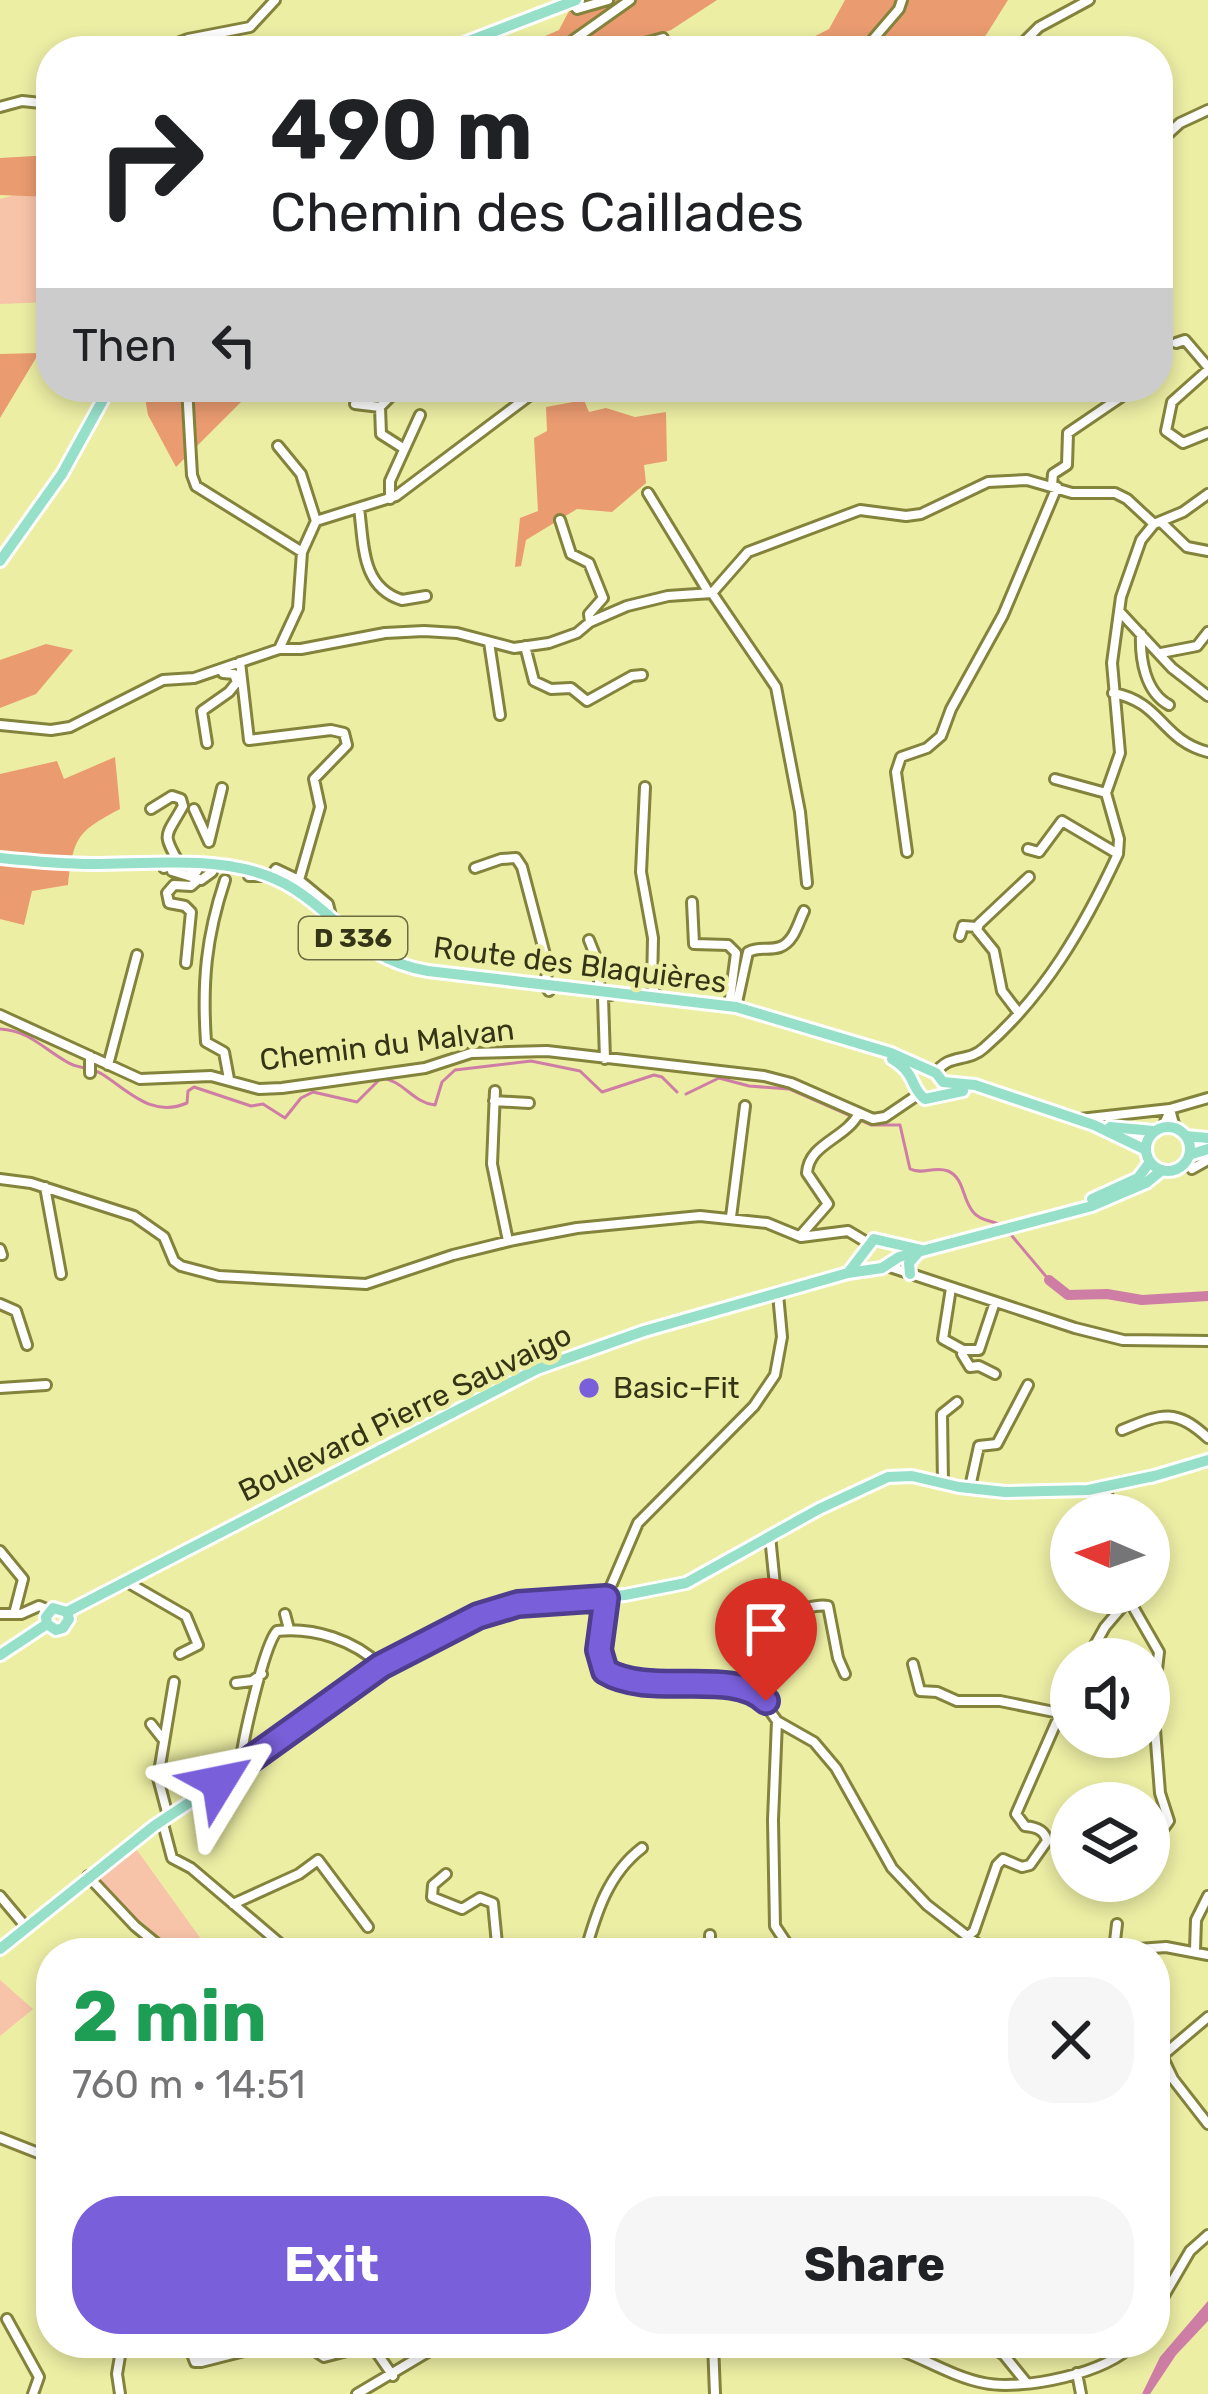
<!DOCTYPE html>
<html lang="en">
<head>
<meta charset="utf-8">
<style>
	:root { --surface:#fff; --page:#f6f6f6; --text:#202124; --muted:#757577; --accent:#795fd9 }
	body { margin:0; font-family:Rubik,sans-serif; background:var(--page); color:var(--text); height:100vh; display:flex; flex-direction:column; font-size:45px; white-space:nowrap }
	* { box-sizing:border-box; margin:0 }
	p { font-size:39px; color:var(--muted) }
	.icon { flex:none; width:66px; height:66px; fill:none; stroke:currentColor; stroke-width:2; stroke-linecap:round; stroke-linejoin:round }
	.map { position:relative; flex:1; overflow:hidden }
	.drawer { position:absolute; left:36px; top:1938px; width:1134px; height:420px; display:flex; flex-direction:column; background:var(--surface); border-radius:48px; box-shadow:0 6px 18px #0003 }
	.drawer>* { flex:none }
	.top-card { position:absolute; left:36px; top:36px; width:1137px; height:366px; border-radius:48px; box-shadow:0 6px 18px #0003; background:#fff; color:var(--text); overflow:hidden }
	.needle { width:78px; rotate:272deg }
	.controls { position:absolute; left:1050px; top:1494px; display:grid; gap:24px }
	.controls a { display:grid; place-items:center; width:120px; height:120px; border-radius:50%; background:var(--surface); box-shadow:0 6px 18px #0003; font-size:60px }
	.pin { position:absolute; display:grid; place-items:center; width:102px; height:102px; color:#fff; margin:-123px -51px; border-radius:50% 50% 50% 0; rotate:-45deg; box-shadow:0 0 12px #0007 }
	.pin .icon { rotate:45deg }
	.me { position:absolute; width:132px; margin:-66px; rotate:55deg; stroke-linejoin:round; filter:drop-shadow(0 0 9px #0008) }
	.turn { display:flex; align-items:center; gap:42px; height:252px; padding:0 36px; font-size:54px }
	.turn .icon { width:156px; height:156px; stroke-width:2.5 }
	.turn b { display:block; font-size:84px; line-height:102px }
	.then { display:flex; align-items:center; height:114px; padding:0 36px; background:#0003; gap:24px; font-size:45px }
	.round { display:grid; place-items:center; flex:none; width:126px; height:126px; border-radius:48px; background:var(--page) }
	.overview { display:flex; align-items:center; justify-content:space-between; height:204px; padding:0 36px }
	h1 { font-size:72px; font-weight:700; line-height:90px; color:#1e9e55 }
	.button { display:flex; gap:24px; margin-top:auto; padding:24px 36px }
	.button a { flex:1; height:138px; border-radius:48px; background:var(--accent); color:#fff; font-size:48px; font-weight:700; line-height:138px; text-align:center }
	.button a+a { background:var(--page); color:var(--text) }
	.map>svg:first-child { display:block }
	.green { fill:#f7c4a9 }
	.forest { fill:#ea9b70 }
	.water { fill:#ce7ea5 }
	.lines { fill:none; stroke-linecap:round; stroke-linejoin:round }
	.stream { stroke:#ce7ea5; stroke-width:3 }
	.river { stroke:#ce7ea5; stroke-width:10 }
	.minor-casing { stroke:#83833c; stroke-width:14 }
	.major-casing { stroke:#fff; stroke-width:16 }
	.minor { stroke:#fff; stroke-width:8 }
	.major { stroke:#96e0c9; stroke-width:10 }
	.route-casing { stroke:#4f3e8d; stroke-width:30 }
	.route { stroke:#795fd9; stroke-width:21 }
	.poi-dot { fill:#795fd9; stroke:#eceea4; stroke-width:4.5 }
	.labels { text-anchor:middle; stroke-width:9; stroke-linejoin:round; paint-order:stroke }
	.shield { fill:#eceea4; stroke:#6b6c41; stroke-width:3 }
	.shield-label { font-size:27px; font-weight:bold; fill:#343416 }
	.street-label { font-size:30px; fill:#343416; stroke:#eceea4 }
	.poi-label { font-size:30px; fill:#343416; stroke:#eceea4; text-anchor:start }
</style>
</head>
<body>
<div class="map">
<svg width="1208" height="2394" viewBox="0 0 1208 2394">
	<rect width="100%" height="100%" fill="#eceea4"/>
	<path class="green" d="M15 195 51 197V302L0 304V199Z
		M134 1846 211 1953H172L119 1908 96 1878Z
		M0 1980 33 2009 0 2036Z"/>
	<path class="forest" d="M589 0H717L671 30 612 51H511L559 30 569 11Z
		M845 0H1008L976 51H786L829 29Z
		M51 155V197L0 195V158Z
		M39 353 0 418V354Z
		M143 387H256L176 467 148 415Z
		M584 400 589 412 606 408 635 417 666 412 667 461 644 465 646 483 612 512 577 509 526 540 521 566 515 567 520 518 538 511 534 438 547 431 546 407Z
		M46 644 73 650 36 694 0 708V660Z
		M115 757 120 809C77 832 74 836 68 885L32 891 24 925 0 919V774L57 761 64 779Z"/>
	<path class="water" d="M1208 2301V2321L1176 2355 1150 2394H1142L1160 2357Z"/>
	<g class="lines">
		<path class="stream" d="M0 1029C30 1031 42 1048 67 1062 78 1069 91 1067 102 1074 130 1092 152 1118 187 1103L188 1091 194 1087 251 1106 263 1104 285 1118 301 1098 313 1092 357 1102 381 1078C403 1080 413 1103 435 1105L442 1082 455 1070 531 1061 580 1071 602 1092 654 1075 662 1077 677 1092
			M686 1094 719 1078 749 1086 789 1089 871 1125H900L910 1169C923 1175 934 1166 948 1171 965 1178 962 1201 974 1213 981 1221 991 1220 1000 1225
			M1012 1236 1049 1280"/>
		<path class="river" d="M1049 1280 1068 1295 1107 1294 1142 1300 1208 1296"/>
		<defs>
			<path id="minor" d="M572 2 577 9 608 0
				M156 51 188 39 250 27 275 0
				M558 51 630 0
				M616 51 663 38 664 44 654 51
				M863 51 899 9 902 0
				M1015 51 1039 27 1089 0
				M0 107 22 101 51 104
				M1158 143 1180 123 1208 110
				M1176 343 1185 340 1208 367
				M1208 370 1172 402 1166 431 1183 443 1208 433
				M187 387 192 475 196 486 302 552
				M355 404 380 407
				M278 446 301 474 316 521
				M403 448 381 434 380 407 394 393 408 387
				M1052 485 1053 474 1067 465 1068 433 1121 397 1119 392
				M648 493 709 593
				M390 499V481L420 415
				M359 508C364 545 361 587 402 600L426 596
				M560 520 571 554 589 563 603 598 589 614 590 622
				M1161 522 1187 547 1208 551
				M1154 524 1183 512 1208 494
				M712 593 776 687 800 812 807 883
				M1120 612 1172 668 1208 696
				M1141 634C1140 659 1145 692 1169 705
				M489 642 500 715
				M525 646 534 681 551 689 571 688 587 701 632 676 642 675
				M279 649 298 608 302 552 316 521 396 496 541 387
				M1161 653 1197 646 1208 632
				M240 662 249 740 331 730 344 733 347 745 314 779 320 807 299 880
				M1113 693C1162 702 1161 740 1208 752
				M0 725 51 730 70 727 163 680 194 678 279 649H301L385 633 424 631 457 633 514 648 549 643 577 633 590 622 627 606 668 596 712 593 748 552 860 510 906 516 921 514 988 482 1027 480 1072 493H1115L1127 499 1154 524
				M207 743 202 711 229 692 237 682 234 674 223 673 222 669
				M1055 779 1106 793
				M645 787 641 872 653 938 652 986 658 998
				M151 809 172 796 181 799 183 806C166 837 161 832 179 863
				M194 809 209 842 222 788
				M1028 849 1039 852 1062 821 1118 854
				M907 852 896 772 901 757 927 748 941 736 951 709 1003 615 1057 487
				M164 868 179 864 197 871
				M475 868 501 859 516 858 522 867 548 966 545 985 549 991
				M172 871 201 880 212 872
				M249 876H271L276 869 299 880 328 904 332 920
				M225 880C206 937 202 982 206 1042L224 1052 229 1079
				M692 902 694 944 728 945 736 953 729 1006
				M960 936 963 926 977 927
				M589 940 597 960 600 991
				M186 963 191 912 185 906 169 903 167 893 174 885 191 886 199 879
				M736 1007 748 952C760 946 768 951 780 947 794 942 798 923 804 911
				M1018 1012 1002 991 994 951 977 930 979 924 1029 877
				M0 1015 140 1079 211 1076 259 1089 282 1088 425 1068 471 1053 547 1051 764 1076 791 1083 873 1119 885 1117 919 1094
				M605 1059 603 997 611 995
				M108 1065 137 955
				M90 1073V1056
				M936 1073C948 1053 968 1063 984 1048 1045 995 1084 927 1118 854L1119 839 1106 793 1120 753 1112 663 1121 597 1141 540 1154 524
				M495 1091 492 1164 508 1241
				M494 1101 529 1103
				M1170 1109 1175 1128
				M1080 1119 1170 1109 1208 1098
				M1163 1127 1170 1110
				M1192 1169 1208 1160
				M0 1179 31 1183 134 1216 164 1237 174 1261 181 1266 219 1276 366 1284 453 1255 514 1240 577 1228 700 1216 767 1223 801 1237 848 1231 868 1243
				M45 1187 61 1274
				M731 1217 745 1106
				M800 1236 828 1204 807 1173C809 1143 846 1139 859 1113
				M0 1249 2 1255
				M887 1266 1075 1328 1123 1340 1208 1341
				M951 1288 943 1339 963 1350
				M778 1294 782 1337 775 1375 754 1406 638 1523 605 1600 600 1662 614 1676 639 1682 671 1686H736L758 1694 777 1721 814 1742 836 1768 892 1868 927 1905 989 1953
				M0 1304 16 1311 27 1345
				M995 1374 979 1366 970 1367 962 1354 963 1350H979L995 1302
				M0 1388 46 1385
				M1122 1430C1161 1414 1175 1407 1208 1438
				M943 1484 942 1414 957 1402
				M970 1487 979 1446 997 1444 1028 1385
				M1107 1487 1108 1515
				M770 1536 777 1605C797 1619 809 1602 828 1606L838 1658 845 1674
				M0 1551 23 1579 14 1614
				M127 1582 186 1616 198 1645 180 1654
				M1125 1593 1159 1652 1153 1704 1160 1793 1169 1821 1161 1832 1151 1833
				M0 1614H21L39 1606 49 1610
				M285 1614 289 1629
				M1087 1659 1105 1627 1128 1600
				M913 1664 920 1691 937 1692 957 1701H1000L1064 1714
				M236 1683 252 1681 262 1674
				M777 1721 773 1820 775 1926 793 1953
				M151 1724 162 1738
				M240 1769C241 1746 264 1645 277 1631 314 1627 354 1640 381 1666
				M168 1816 158 1778 174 1682
				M162 1820 172 1858 191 1868 291 1953
				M446 1874 433 1885 432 1897 462 1909 480 1898 493 1903 497 1944 493 1953
				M88 1876 135 1926 168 1953
				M0 1896 26 1927
				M233 1904 299 1874 318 1860 368 1927
				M1117 1924 1115 1941 1124 1950 1166 1947 1208 1955
				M710 1935V1953
				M967 1937 974 1931 997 1865 1003 1859 1022 1867 1030 1865 1047 1841C1045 1830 1036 1827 1025 1826L1016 1814 1056 1723 1071 1698
				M1195 1950 1196 1920 1208 1896
				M585 1953C596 1913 608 1874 642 1848
				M1162 2056 1173 2079 1208 2124
				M1155 2062 1208 2017
				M0 2138 51 2158
				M1155 2311 1190 2251 1208 2235
				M7 2319 39 2377 33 2394
				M110 2343 120 2356 117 2374 120 2394
				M188 2343 195 2362H201L276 2343
				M303 2343 324 2357 366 2346 375 2350 393 2376
				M713 2343 715 2394
				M879 2343C915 2352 948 2376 984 2383 1022 2391 1110 2373 1134 2343
				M987 2343 1004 2355 1025 2381
				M1077 2373 1081 2394
				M357 2394 443 2343"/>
			<path id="major" d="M443 51 576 0
				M0 561 62 474 110 387
				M0 858C30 861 61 864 92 864 147 864 212 856 265 875 329 897 351 959 428 971L736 1007 891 1053 936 1073 943 1082
				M892 1059C917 1074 910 1088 925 1099L963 1091
				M943 1082 975 1085 1094 1125 1146 1150
				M1146 1149a22 22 0 1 1 44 0a22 22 0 1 1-44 0Z
				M1110 1127 1154 1131
				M1186 1136 1208 1138
				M1189 1155 1208 1149
				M1092 1199 1138 1178 1150 1162
				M848 1273 874 1239 922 1250
				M910 1274 909 1263 917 1254
				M1151 1477 1208 1460
				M67 1612 537 1369 644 1331 848 1273 882 1268 899 1257 1092 1206 1146 1183 1162 1170
				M47 1624 56 1630 63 1628 69 1619 67 1612
				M47 1624 46 1617 53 1608 67 1612
				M0 1655 47 1624
				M0 1949 154 1826 240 1769 365 1676 478 1616 507 1606 625 1595 686 1583 819 1509 888 1477 912 1476 959 1487 1005 1492 1088 1490 1154 1476"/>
		</defs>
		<use href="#minor" class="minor-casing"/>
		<use href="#major" class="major-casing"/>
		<use href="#minor" class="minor"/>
		<use href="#major" class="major"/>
	</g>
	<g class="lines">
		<defs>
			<path id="route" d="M219 1782 381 1666 478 1616 518 1604 606 1598 599 1650 605 1671C651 1699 732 1667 766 1701"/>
		</defs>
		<use href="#route" class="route-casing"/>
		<use href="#route" class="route"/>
	</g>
	<circle class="poi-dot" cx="589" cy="1388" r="12"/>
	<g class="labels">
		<rect class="shield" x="299" y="917" width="108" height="42" rx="9"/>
		<g class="shield-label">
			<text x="353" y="947">D 336</text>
		</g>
		<g class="street-label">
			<text transform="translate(580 965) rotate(7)" y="10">Route des Blaquières</text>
			<text transform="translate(387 1045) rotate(-7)" y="10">Chemin du Malvan</text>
			<text transform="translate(405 1413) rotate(-26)" y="10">Boulevard Pierre Sauvaigo</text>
		</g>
		<g class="poi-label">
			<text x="613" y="1398">Basic-Fit</text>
		</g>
	</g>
</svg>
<div class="controls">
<a><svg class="needle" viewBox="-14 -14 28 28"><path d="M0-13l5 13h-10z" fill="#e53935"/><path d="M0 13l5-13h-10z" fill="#757577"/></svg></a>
<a><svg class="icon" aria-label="sound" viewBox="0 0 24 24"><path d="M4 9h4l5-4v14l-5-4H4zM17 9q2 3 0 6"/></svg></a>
<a><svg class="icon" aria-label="layers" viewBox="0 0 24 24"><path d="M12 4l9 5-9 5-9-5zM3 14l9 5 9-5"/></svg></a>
</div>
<div class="pin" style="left:766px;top:1701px;background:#d93025"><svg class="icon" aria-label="arrive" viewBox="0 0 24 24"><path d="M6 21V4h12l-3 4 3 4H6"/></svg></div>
<svg class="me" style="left:219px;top:1782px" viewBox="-20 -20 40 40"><path d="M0-17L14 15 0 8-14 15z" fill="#795fd9" stroke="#fff" stroke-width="4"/></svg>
<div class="top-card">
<div class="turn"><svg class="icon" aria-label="right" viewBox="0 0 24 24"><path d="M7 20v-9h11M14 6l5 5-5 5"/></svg><div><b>490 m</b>Chemin des Caillades</div></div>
<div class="then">Then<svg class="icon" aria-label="left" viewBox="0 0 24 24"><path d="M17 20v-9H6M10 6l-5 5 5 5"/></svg></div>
</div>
<section class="drawer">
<div class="overview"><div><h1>2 min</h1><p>760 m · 14:51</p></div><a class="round"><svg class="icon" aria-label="close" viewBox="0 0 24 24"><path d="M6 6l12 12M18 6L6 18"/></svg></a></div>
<div class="button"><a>Exit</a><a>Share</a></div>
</section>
</div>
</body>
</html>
